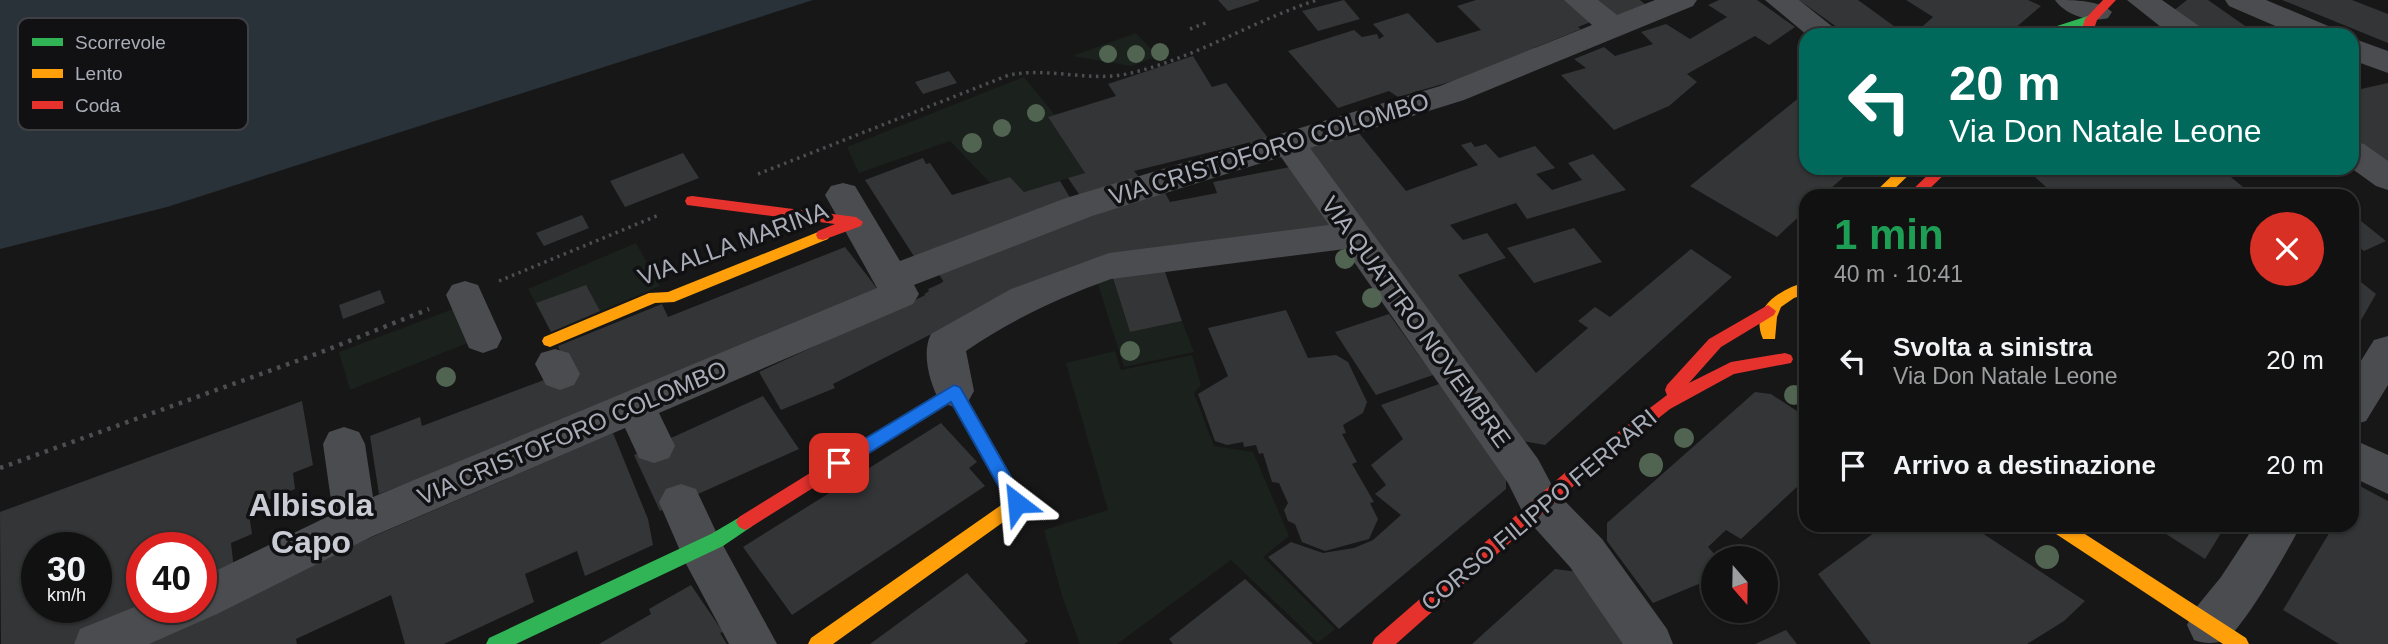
<!DOCTYPE html>
<html lang="it">
<head>
<meta charset="utf-8">
<style>
	:root { --surface:#111; --page:#1e1f1f; --text:#f1f3f6; --muted:#9c9d9f; --line:#303131 }
	body { margin:0; font-family:Helvetica,sans-serif; background:var(--page); color:var(--text); height:100vh; display:flex; flex-direction:column; font-size:26px; white-space:nowrap }
	* { box-sizing:border-box; margin:0 }
	p { font-size:23px; color:var(--muted) }
	.icon { flex:none; width:38px; height:38px; fill:none; stroke:currentColor; stroke-width:2; stroke-linecap:round; stroke-linejoin:round }
	.map { position:relative; flex:1; overflow:hidden }
	.panel { position:absolute; left:1799px; top:189px; width:560px; height:343px; display:flex; flex-direction:column; background:var(--surface); border-radius:21px; box-shadow:0 2px 5px #0004,0 0 0 2px var(--line) }
	.panel>* { flex:none }
	.hud { position:absolute; left:1799px; top:28px; width:560px; height:147px; border-radius:21px; box-shadow:0 2px 5px #0004,0 0 0 2px var(--line); background:#00695c; color:#fff; overflow:hidden }
	.needle { width:46px; rotate:160deg }
	.controls { position:absolute; left:1701px; top:546px; display:grid; gap:14px }
	.controls a { display:grid; place-items:center; width:77px; height:77px; border-radius:50%; background:var(--surface); box-shadow:0 2px 5px #0004,0 0 0 2px var(--line); font-size:35px }
	.speed { position:absolute; left:21px; top:532px; display:flex; gap:14px; font-size:35px; font-weight:700; text-align:center }
	.speed>* { display:grid; place-content:center; width:91px; height:91px; border-radius:50%; background:var(--surface); box-shadow:0 2px 5px #0004,0 0 0 2px var(--line); line-height:1 }
	.speed small { font-size:18px; font-weight:400 }
	.speed .limit { border:10px solid #d22; background:#fff; color:#111 }
	.pin { position:absolute; display:grid; place-items:center; width:60px; height:60px; color:#fff; margin:-30px; border-radius:14px; box-shadow:0 4px 10px #0006 }
	.me { position:absolute; width:77px; margin:-38px; rotate:331deg; stroke-linejoin:round; filter:drop-shadow(0 0 5px #0008) }
	.turn { display:flex; align-items:center; gap:24px; height:147px; padding:0 35px; font-size:32px }
	.turn .icon { width:91px; height:91px; stroke-width:2.5 }
	.turn b { display:block; font-size:49px; line-height:60px }
	.round { display:grid; place-items:center; flex:none; width:74px; height:74px; border-radius:37px; background:var(--page) }
	.head { display:flex; align-items:center; justify-content:space-between; height:119px; padding:0 35px }
	h1 { font-size:42px; font-weight:800; line-height:52px; color:#1e9e55 }
	ul { padding:0; list-style:none }
	li { display:flex; align-items:center; gap:21px; height:105px; padding:0 35px }
	li div { flex:1 }
	li b { display:block; font-size:26px }
	li em { font-style:normal }
	.map>svg:first-child { display:block }
	.green { fill:#1b211c }
	.water { fill:#2a3239 }
	.building { fill:#343537; fill-rule:evenodd }
	.lines { fill:none; stroke-linecap:round; stroke-linejoin:round }
	.street-tunnel-far1 { stroke:#343537; stroke-width:33; stroke-dasharray:33 17; stroke-linecap:butt }
	.street-tunnel { stroke:#343537; stroke-width:42; stroke-dasharray:42 21; stroke-linecap:butt }
	.path-far1 { stroke:#4d4e52; stroke-width:3.5; stroke-dasharray:2.5 4.5; stroke-linecap:butt }
	.path { stroke:#4d4e52; stroke-width:4.5; stroke-dasharray:3.5 6; stroke-linecap:butt }
	.street { fill:#4b4c50; fill-rule:evenodd }
	.fast { fill:#30b455; fill-rule:evenodd }
	.slow { fill:#ff9f0a; fill-rule:evenodd }
	.jam { fill:#e5322d; fill-rule:evenodd }
	.tree { fill:#506451 }
	.route { fill:#1a73e8; stroke:#114b97; stroke-width:2 }
	.labels { text-anchor:middle; stroke-width:7; stroke-linejoin:round; paint-order:stroke }
	.street-label { font-size:24px; fill:#a8adb8; stroke:#111113 }
	.district-label { font-size:32px; font-weight:bold; fill:#c9ccd4; stroke:#111113 }
	.key { fill:#111113; stroke:#3e4045; stroke-width:2 }
	.key-label { font-size:19px; fill:#a8adb8 }
</style>
</head>
<body>
<div class="map">
<svg width="2388" height="644" viewBox="0 0 2388 644">
	<rect width="100%" height="100%" fill="#171717"/>
	<path class="green" d="M1136 33 1158 56 1131 66 1072 56Z
		M1024 77 1055 115 1049 117 1085 173 1024 192 1010 177 990 183 950 141 859 173 847 147Z
		M636 243 660 286 551 332 528 289Z
		M1112 275 1130 332 1182 321 1194 352 1124 367 1096 278Z
		M461 306 475 340 350 390 339 352Z
		M1115 351 1121 370 1192 355 1201 385 1194 393 1214 446 1253 452 1289 536 1263 557 1335 629 1318 643 1231 560 1117 644H1080L1062 596 1044 530 1108 510 1066 363Z"/>
	<path class="water" d="M0 0H813L167 207 0 249Z"/>
	<path class="building" d="M1218 0H1259V1L1228 11Z
		M1344 0 1360 19 1318 31 1302 11Z
		M1476 0H1566L1593 21 1578 27 1581 29 1534 48 1539 56 1398 97 1389 91 1338 108 1288 51 1354 30 1362 37 1377 34 1379 39 1384 36 1373 24 1408 13 1437 43 1481 30 1457 6Z
		M1586 0H1640L1646 5 1611 19Z
		M1719 0H1757L1795 27 1769 45 1755 36 1687 74 1697 82 1669 106 1614 130 1561 75 1586 68 1574 59 1604 47 1615 56 1653 44 1641 32 1666 24 1690 39 1727 17 1708 5Z
		M1799 0H1858L1898 29 1915 33 1933 17 1906 0H2028L2041 6 2007 35H1848Z
		M2187 0H2208L2258 35H2207L2173 11Z
		M2282 0H2352L2388 14V43Z
		M1193 56 1212 87 1226 83 1268 138 1134 171 1144 183 1083 200 1068 178 1085 173 1048 117 1116 96 1108 84Z
		M949 71 957 83 923 94 915 82Z
		M2388 83V163L2352 138V91Z
		M1806 92V168H1854L1822 196H1806V210L1777 237 1690 186Z
		M1359 133 1406 191 1478 165 1461 145 1471 142 1475 147 1486 144 1499 158 1535 146 1555 168 1536 174 1552 190 1582 180 1568 163 1593 154 1626 190 1527 219 1516 203 1450 225 1463 240 1487 233 1506 258 1458 275 1536 373 1588 328 1578 321 1595 307 1610 317 1691 249 1732 277 1545 445 1523 441 1305 149Z
		M683 153 699 178 625 207 610 181Z
		M923 158 926 164 930 163 952 195 1010 177 1024 192 1060 181 1074 204 917 261 865 180Z
		M1290 167 1335 230 1253 238 965 317 833 384 835 388 781 410 759 372 930 293 928 289 944 282 938 273 1005 239 1164 191 1170 202 1217 193 1213 182Z
		M2025 168H2220L2254 196H2056Z
		M582 215 589 228 544 246 536 233Z
		M2356 217 2386 241 2364 251 2352 242V218Z
		M1574 228 1602 262 1534 283 1507 248Z
		M845 247 879 291 580 417 379 494 370 436 420 417 422 426 568 371 558 346 662 304 668 317Z
		M1163 266 1182 321 1130 332 1112 275Z
		M2352 275 2376 294 2352 336Z
		M586 285 600 311 551 332 536 303Z
		M380 290 385 303 343 319 339 305Z
		M1286 310 1308 358 1336 355 1348 362 1367 402 1363 413 1343 425 1346 433 1342 434 1357 462 1352 464 1374 502 1370 503 1378 519 1369 539 1325 551 1302 542 1295 524 1288 521 1284 510 1288 503 1279 483 1272 482 1263 453 1259 454 1256 445 1244 447 1243 442 1227 445 1215 441 1198 394 1228 376 1208 328Z
		M1389 314 1433 375 1376 395 1335 332Z
		M1439 384 1506 468V489L1339 629 1268 557 1291 542 1323 553 1354 548 1373 540 1401 515 1375 494 1386 485 1371 465 1403 439 1381 405Z
		M1755 392 1771 394 1806 417V492L1798 486 1741 539 1726 530 1708 547 1718 558H1713V578L1653 603 1607 541V523Z
		M763 396 799 449 660 511 634 455Z
		M302 401 313 465 293 473 295 489 248 508 252 534 231 543 235 578 201 592V548H142V607H163L73 644H1L0 512ZM37 548H96V607H37Z
		M941 423 977 462 969 468 985 486 792 615 743 547Z
		M613 433 648 519 653 545 585 576 577 551 525 574 534 602 444 644H405L391 595 296 639 297 644H124Z
		M2358 485 2388 501V644H2339L2283 610 2334 525H2352V495Z
		M1880 525H1970L2085 601 2064 621 2027 644H1871L1818 574 1882 527Z
		M2152 525H2226L2205 559Z
		M1555 569 1578 572 1629 644H1472Z
		M967 573 1028 641 1024 644H870Z
		M1245 579 1313 644H1173L1169 639Z
		M691 585 723 632 720 633 727 644H599L651 614 649 609Z
		M1786 630 1797 644H1755Z"/>
	<g class="lines">
		<path class="street-tunnel-far1" d="M938 285 940 288"/>
		<path class="street-tunnel" d="M939 286 965 317
			M560 374 580 417
			M654 446 681 502"/>
		<path class="path-far1" d="M1190 29 1208 22
			M758 174 1009 75C1049 67 1088 82 1127 74 1194 59 1252 21 1317 0
			M499 281 659 215"/>
		<path class="path" d="M0 468 319 353 429 309"/>
		<path class="street" d="M1564 0H1598L1617 15 1655 0H1697L1693 6 1464 100 1310 148 1538 459 1555 491 1602 539 1667 629 1673 644H1623L1570 567 1525 517 1508 483 1345 249 1111 279C1060 297 1011 320 966 351L974 391 968 402 954 407 940 402C930 384 921 353 931 334L1011 289 1109 253 1329 225 1281 157 1092 216 914 285 919 294 913 304 659 413 675 446 669 458 654 463 639 458 625 428 371 537 217 614 149 644H74L80 629 142 604V607H201V578L333 514 323 444 329 432 344 427 359 432 365 444 373 497 877 288 825 195 831 186 843 183 855 186 900 261 1066 198 1440 86 1592 25Z
			M1765 0H1799L1843 35H1807Z
			M2055 0C2074 0 2100 0 2112 12L2108 18C2091 23 2065 15 2055 0Z
			M2127 0H2162L2202 28 2207 35H2171Z
			M2225 0H2266L2333 28 2338 35H2296L2229 6Z
			M2352 38 2388 51V73L2352 60Z
			M2352 141 2364 144 2388 161V190L2376 186 2351 168Z
			M465 281 478 285 502 338 497 348 483 353 469 348 446 295 452 285Z
			M2388 336V385L2366 421 2352 425V375L2374 340Z
			M555 349 569 353 580 374 574 385 560 390 546 385 535 364 541 353Z
			M2352 439 2388 455V494L2352 477Z
			M681 484 696 489 719 538 777 644H729L685 562 659 502 666 489Z
			M2255 525H2301C2290 547 2244 628 2225 640 2215 644 2204 644 2194 640L2187 625 2194 610 2221 577Z"/>
		<path class="fast" d="M2091 15 2097 19 2095 22 2062 35H2048L2057 26Z
			M745 514 751 517 754 522 751 527 723 546 516 644H486L489 638 711 534Z"/>
		<path class="slow" d="M1900 168H1916L1887 196H1871Z
			M823 230 828 231 830 235 828 239 674 302 655 303 550 347 544 345 542 341 544 337 649 293 668 292Z
			M1806 282V294L1794 298 1781 307 1777 317 1775 339H1763C1749 308 1780 289 1806 282Z
			M991 449 997 451 1023 498 1026 503 1023 508 833 644H808L811 638 1007 501 982 456 985 451Z
			M2047 525H2071L2246 638 2249 644H2223L2050 530Z"/>
		<path class="jam" d="M2103 0H2116L2097 20 2092 35H2080L2085 19Z
			M1935 168H1951L1922 196H1906Z
			M692 196 856 217 863 222 861 226 823 240 818 239 816 235 818 231 835 224 687 205 685 201 687 197Z
			M1768 305 1776 311 1774 315 1721 347 1689 383 1731 362 1785 353 1791 355 1793 359 1791 363 1734 374 1670 409 1579 481 1396 644H1372L1375 638 1567 471 1667 395 1665 390 1667 385 1709 339Z
			M954 384 960 386 997 451 1000 456 997 461 991 463 985 461 951 401 751 527 745 530 739 527 736 522 739 517Z"/>
	</g>
	<g class="tree">
		<circle cx="1160" cy="52" r="9"/>
		<circle cx="1108" cy="54" r="9"/>
		<circle cx="1136" cy="54" r="9"/>
		<circle cx="1036" cy="113" r="9"/>
		<circle cx="1002" cy="128" r="9"/>
		<circle cx="972" cy="143" r="10"/>
		<circle cx="1345" cy="259" r="10"/>
		<circle cx="1372" cy="298" r="10"/>
		<circle cx="1130" cy="351" r="10"/>
		<circle cx="446" cy="377" r="10"/>
		<circle cx="1794" cy="395" r="10"/>
		<circle cx="1684" cy="438" r="10"/>
		<circle cx="1651" cy="465" r="12"/>
		<circle cx="2047" cy="557" r="12"/>
	</g>
	<path class="route" d="M954 385 960 387 1023 498 1026 503 1023 508H1011L951 402 845 468H833L830 463 833 458Z"/>
	<g class="labels">
		<g class="street-label">
			<text transform="translate(1269 149) rotate(-17)" y="8">VIA CRISTOFORO COLOMBO</text>
			<text transform="translate(733 244) rotate(-20)" y="8">VIA ALLA MARINA</text>
			<text transform="translate(1416 322) rotate(54)" y="8">VIA QUATTRO NOVEMBRE</text>
			<text transform="translate(572 433) rotate(-23)" y="8">VIA CRISTOFORO COLOMBO</text>
			<text transform="translate(1539 510) rotate(-40)" y="8">CORSO FILIPPO FERRARI</text>
		</g>
		<g class="district-label">
			<text x="311" y="516">Albisola<tspan x="311" dy="37">Capo</tspan></text>
		</g>
	</g>
	<rect x="18" y="18" width="230" height="112" rx="10" class="key"/>
	<rect x="32" y="38" width="31" height="8" fill="#30b455"/>
	<rect x="32" y="69" width="31" height="9" fill="#ff9f0a"/>
	<rect x="32" y="101" width="31" height="8" fill="#e5322d"/>
	<g class="key-label">
		<text x="75" y="49">Scorrevole</text>
		<text x="75" y="80">Lento</text>
		<text x="75" y="112">Coda</text>
	</g>
</svg>
<div class="controls">
<a><svg class="needle" viewBox="-14 -14 28 28"><path d="M0-13l5 13h-10z" fill="#e53935"/><path d="M0 13l5-13h-10z" fill="#9c9d9f"/></svg></a>
</div>
<div class="speed"><div>30<small>km/h</small></div><div class="limit">40</div></div>
<div class="pin" style="left:839px;top:463px;background:#d93025"><svg class="icon" aria-label="arrive" viewBox="0 0 24 24"><path d="M6 21V4h12l-3 4 3 4H6"/></svg></div>
<svg class="me" style="left:1017px;top:503px" viewBox="-20 -20 40 40"><path d="M0-17L14 15 0 8-14 15z" fill="#1a73e8" stroke="#fff" stroke-width="4"/></svg>
<div class="hud">
<div class="turn"><svg class="icon" aria-label="left" viewBox="0 0 24 24"><path d="M17 20v-9H6M10 6l-5 5 5 5"/></svg><div><b>20 m</b>Via Don Natale Leone</div></div>
</div>
<section class="panel">
<div class="head"><div><h1>1 min</h1><p>40 m · 10:41</p></div><a class="round" style="background:#d93025;color:#fff"><svg class="icon" aria-label="close" viewBox="0 0 24 24"><path d="M6 6l12 12M18 6L6 18"/></svg></a></div>
<ul>
<li><svg class="icon" aria-label="left" viewBox="0 0 24 24"><path d="M17 20v-9H6M10 6l-5 5 5 5"/></svg><div><b>Svolta a sinistra</b><p>Via Don Natale Leone</p></div><em>20 m</em></li>
<li><svg class="icon" aria-label="arrive" viewBox="0 0 24 24"><path d="M6 21V4h12l-3 4 3 4H6"/></svg><div><b>Arrivo a destinazione</b></div><em>20 m</em></li>
</ul>
</section>
</div>
</body>
</html>
